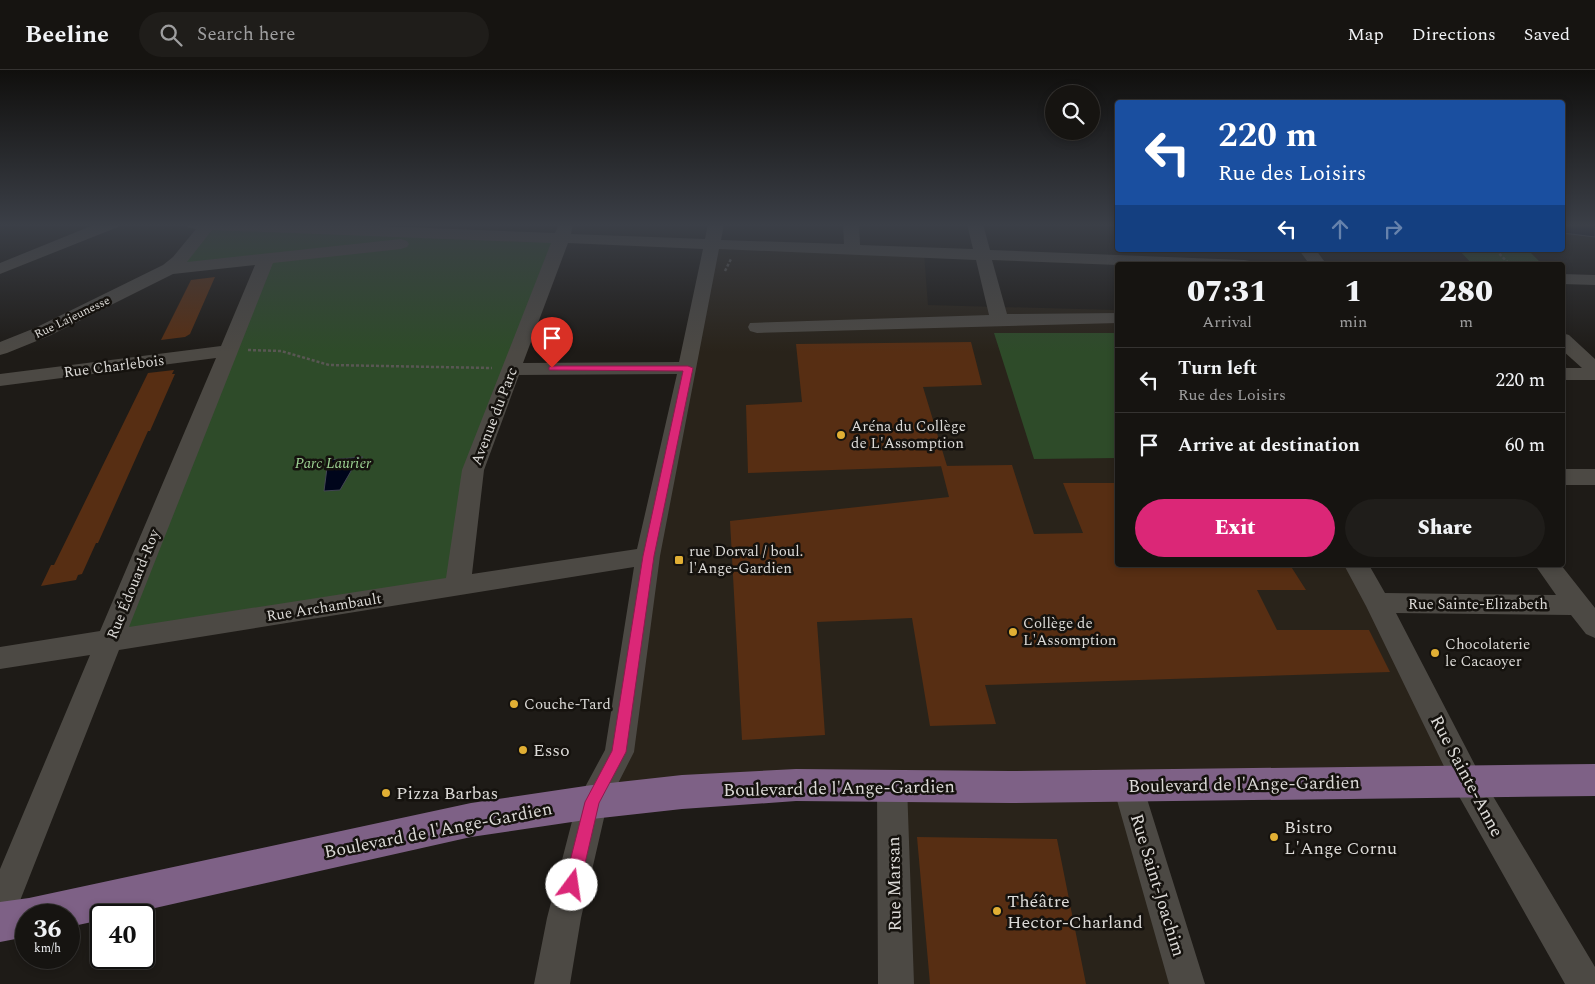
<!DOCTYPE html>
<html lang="en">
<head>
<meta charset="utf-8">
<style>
	:root { --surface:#161411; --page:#1f1d1a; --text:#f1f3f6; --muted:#9e9e9f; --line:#353331; --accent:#db2777 }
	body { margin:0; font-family:Spectral,serif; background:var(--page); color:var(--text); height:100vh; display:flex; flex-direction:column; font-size:19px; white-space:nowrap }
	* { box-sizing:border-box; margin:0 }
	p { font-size:16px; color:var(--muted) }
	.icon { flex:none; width:28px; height:28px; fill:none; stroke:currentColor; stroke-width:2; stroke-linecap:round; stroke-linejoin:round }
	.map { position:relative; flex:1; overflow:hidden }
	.panel { position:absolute; left:1115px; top:192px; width:450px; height:305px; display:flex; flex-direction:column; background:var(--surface); border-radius:5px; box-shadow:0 2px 8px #0003,0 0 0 1px var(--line) }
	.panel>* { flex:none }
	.top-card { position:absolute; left:1115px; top:30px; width:450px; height:152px; border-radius:5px; box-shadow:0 2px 8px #0003,0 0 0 1px var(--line); background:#1a4fa0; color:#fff; overflow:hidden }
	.buttons { position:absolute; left:1045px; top:15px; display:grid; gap:10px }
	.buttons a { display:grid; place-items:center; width:55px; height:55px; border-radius:50%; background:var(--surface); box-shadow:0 2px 8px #0003,0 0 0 1px var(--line); font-size:25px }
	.speed { position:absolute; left:15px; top:834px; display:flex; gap:10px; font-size:25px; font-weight:700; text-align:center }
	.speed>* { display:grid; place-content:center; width:65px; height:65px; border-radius:50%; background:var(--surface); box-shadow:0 2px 8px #0003,0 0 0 1px var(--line); line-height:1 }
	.speed small { font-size:12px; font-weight:400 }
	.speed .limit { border:2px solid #111; border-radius:8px; background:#fff; color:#111 }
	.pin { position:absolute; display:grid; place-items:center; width:42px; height:42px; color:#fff; margin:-51px -21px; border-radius:50% 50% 50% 0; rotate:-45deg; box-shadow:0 0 5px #0007 }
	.pin .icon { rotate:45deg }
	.me { position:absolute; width:55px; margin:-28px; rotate:14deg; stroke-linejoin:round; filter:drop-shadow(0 0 4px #0008) }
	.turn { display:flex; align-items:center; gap:18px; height:105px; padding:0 20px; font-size:22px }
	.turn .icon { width:65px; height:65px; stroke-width:2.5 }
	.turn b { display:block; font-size:35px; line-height:42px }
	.lanes { display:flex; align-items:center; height:48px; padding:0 20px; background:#0003; justify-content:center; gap:25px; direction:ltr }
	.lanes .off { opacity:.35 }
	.eta { display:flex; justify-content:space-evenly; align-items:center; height:85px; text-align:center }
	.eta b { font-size:30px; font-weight:800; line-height:35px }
	.primary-button { display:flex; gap:10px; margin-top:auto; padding:10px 20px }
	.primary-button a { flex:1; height:58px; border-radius:30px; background:var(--accent); color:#fff; font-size:20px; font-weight:800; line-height:58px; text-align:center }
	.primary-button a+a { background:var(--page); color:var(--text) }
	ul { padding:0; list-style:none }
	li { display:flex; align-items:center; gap:15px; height:65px; padding:0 20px; border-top:1px solid var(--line) }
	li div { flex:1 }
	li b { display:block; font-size:19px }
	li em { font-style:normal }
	header { display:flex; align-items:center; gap:30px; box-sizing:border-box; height:70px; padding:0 25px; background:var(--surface); border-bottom:1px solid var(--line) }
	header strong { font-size:24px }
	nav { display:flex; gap:28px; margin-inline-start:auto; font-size:18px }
	.search { width:350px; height:45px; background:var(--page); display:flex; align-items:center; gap:12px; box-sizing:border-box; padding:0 18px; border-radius:28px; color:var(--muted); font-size:19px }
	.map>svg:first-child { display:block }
	.built { fill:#29231a }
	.green { fill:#2e4b29 }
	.water { fill:#00051b; stroke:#424553 }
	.building { fill:#572e13 }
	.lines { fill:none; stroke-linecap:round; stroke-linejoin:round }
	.path { stroke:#595753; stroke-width:2.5; stroke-dasharray:3 2; stroke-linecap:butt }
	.minor { fill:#4c4944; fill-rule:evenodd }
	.major { fill:#7e6186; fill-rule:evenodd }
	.route { fill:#db2777; stroke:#8e194d }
	.poi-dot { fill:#e1af34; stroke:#15120e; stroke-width:2 }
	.labels { text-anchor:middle; stroke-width:5; stroke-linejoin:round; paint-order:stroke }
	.far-street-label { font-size:12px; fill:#dcdad7; stroke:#15120e }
	.street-label { font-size:15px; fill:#dcdad7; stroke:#15120e }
	.poi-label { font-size:15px; fill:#dcdad7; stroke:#15120e; text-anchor:start }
	.park-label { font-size:15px; font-style:italic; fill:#9dd293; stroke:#15120e }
	.near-poi-label { font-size:18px; fill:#dcdad7; stroke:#15120e; text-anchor:start }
	.near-street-label { font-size:18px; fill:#dcdad7; stroke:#15120e }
</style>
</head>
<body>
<header>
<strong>Beeline</strong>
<div class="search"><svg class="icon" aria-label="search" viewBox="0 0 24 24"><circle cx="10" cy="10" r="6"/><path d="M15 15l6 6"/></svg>Search here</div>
<nav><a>Map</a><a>Directions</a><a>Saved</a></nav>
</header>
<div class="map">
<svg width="1595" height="914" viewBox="0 0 1595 914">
	<rect width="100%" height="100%" fill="#1e1b17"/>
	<path class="built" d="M711 176 924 183 928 235 1117 240 1118 495H1352L1467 711 1129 716 1187 914H896L892 715 592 732 619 682Z"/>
	<path class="green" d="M207 156 561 168 473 400 458 516 110 571 266 190 169 199Z
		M1459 180H1528L1543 195H1473Z
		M994 263H1117V388L1034 389Z"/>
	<path class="water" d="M1563 154H1595V167L1563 163Z
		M363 387 358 389 340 420 324 421 328 390Z"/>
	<path class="building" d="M215 207 190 264 185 267 161 270 191 210Z
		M971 272 982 315 923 317 947 396 748 403 746 335 802 332 796 274Z
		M174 300 172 304H175L150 361H148L98 473H96L82 504 78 505 76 510 41 516 51 495H54L148 303Z
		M1012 395 1034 464 1083 463 1063 413H1118V495H1290L1306 520H1257L1277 560H1369L1390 602 985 615 996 654 930 656 912 548 817 552 825 665 742 670 730 451 949 427 941 396Z
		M917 767 1057 769 1086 914H930Z"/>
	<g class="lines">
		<path class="path" d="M1496 180 1510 195
			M725 201 731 189
			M248 280 281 281 329 295 492 298"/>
		<path class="minor" d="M96 154H120L118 157 0 204V193Z
			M185 154H328L555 163 559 154H573L571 164 705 169 708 154H724L721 170 844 174 843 154H859L860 175 973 179 967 154H983L990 180 1244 190 1250 191 1252 195H1118L992 190 1007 244 1118 243V253L757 263 750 261 748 257 750 253 989 245 976 190 719 179 660 486 634 682 607 735 581 848 570 914H534L547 848 577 732 605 680 634 497 119 580 12 851 0 856V799L90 585 0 599V577L100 561 216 288 0 316V304L221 276 255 195 173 204 49 266 7 283 0 285V272L35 258 163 195 173 187 196 159 187 157ZM212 160 551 173 462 400 446 508 129 557 273 193 401 179 407 177 409 174 407 171 401 169 187 192ZM568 173 703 179 679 292 523 293ZM677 304 637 479 472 504 484 400 519 305Z
			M1299 180H1316L1327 195H1310Z
			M1562 204 1595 205V215L1562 214Z
			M1562 263 1569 265 1595 289V310H1562V298H1582L1562 280Z
			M1562 399H1595V415H1562Z
			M1344 495H1369L1385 523 1556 525 1535 495H1561L1595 538V568L1586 564 1571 545 1396 543 1478 701 1595 897V914H1565L1456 721 1366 536Z
			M892 701 903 705 907 715 914 914H878L877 715 881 705Z
			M1128 702 1139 706 1143 716 1205 914H1169L1113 716 1117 706Z"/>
		<path class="major" d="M1595 694V726L1010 733 796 731 682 739 592 749 471 767 124 845H101V850L69 857V845H26V867L0 872V832L29 828 471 733 592 715 682 705 796 699 1010 701Z"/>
	</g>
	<linearGradient id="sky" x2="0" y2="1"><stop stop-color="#100f0d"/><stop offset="0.55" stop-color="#3b3f47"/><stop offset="1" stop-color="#3b3f47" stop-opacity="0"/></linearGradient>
	<rect width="1595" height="282" fill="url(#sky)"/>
	<path class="route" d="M552 296H688L693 298 654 486 626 682 599 733 580 815 577 821 572 823 566 821 564 815 585 732 612 681 643 486 683 301 549 300V297Z"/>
	<g class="poi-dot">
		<circle cx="841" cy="365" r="5"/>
		<rect x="674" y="485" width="10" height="10" rx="2.5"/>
		<circle cx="1013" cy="562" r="5"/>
		<circle cx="1435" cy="583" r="5"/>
		<circle cx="514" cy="634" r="5"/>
		<circle cx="523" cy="680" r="5"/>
		<circle cx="386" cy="723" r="5"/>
		<circle cx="1274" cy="767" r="5"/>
		<circle cx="997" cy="841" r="5"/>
	</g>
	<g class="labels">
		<g class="far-street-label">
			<text transform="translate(72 247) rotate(-26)" y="4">Rue Lajeunesse</text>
		</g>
		<g class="street-label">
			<text transform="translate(114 296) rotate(-7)" y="5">Rue Charlebois</text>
			<text transform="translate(494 346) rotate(-69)" y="5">Avenue du Parc</text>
			<text transform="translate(133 514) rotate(-68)" y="5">Rue Édouard-Roy</text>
			<text x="1478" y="539">Rue Sainte-Elizabeth</text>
			<text transform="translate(324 537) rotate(-9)" y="5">Rue Archambault</text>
		</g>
		<g class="poi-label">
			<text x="851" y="361">Aréna du Collège<tspan x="851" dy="17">de L'Assomption</tspan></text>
			<text x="689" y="486">rue Dorval / boul.<tspan x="689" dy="17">l'Ange-Gardien</tspan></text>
			<text x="1023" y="558">Collège de<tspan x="1023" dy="17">L'Assomption</tspan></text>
			<text x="1445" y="579">Chocolaterie<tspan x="1445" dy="17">le Cacaoyer</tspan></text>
			<text x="524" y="639">Couche-Tard</text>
		</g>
		<g class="park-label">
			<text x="333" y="398">Parc Laurier</text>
		</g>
		<g class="near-poi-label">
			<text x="533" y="686">Esso</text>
			<text x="396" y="729">Pizza Barbas</text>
			<text x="1284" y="763">Bistro<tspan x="1284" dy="21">L'Ange Cornu</tspan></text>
			<text x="1007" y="837">Théâtre<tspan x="1007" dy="21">Hector-Charland</tspan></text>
		</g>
		<g class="near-street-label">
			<text transform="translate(1467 706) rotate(62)" y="6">Rue Sainte-Anne</text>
			<text transform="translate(1244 714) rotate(-1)" y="6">Boulevard de l'Ange-Gardien</text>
			<text transform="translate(839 718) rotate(-1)" y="6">Boulevard de l'Ange-Gardien</text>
			<text transform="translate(438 760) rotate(-11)" y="6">Boulevard de l'Ange-Gardien</text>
			<text transform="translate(894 814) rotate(-91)" y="6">Rue Marsan</text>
			<text transform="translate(1158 815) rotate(73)" y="6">Rue Saint-Joachim</text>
		</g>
	</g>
</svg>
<div class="buttons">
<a><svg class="icon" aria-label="search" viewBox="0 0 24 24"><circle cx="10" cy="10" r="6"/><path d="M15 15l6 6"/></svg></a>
</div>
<div class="speed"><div>36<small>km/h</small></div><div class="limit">40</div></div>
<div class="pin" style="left:552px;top:298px;background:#d93025"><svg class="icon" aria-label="arrive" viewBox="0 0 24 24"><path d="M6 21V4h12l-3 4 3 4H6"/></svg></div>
<svg class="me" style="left:572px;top:815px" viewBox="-20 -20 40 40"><circle r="19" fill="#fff"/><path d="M0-13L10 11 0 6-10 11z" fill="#db2777"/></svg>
<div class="top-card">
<div class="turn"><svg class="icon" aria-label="left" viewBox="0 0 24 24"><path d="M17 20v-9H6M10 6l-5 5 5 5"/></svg><div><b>220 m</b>Rue des Loisirs</div></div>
<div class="lanes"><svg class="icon" aria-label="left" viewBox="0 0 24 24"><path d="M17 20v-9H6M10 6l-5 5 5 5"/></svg><svg class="icon off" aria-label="ahead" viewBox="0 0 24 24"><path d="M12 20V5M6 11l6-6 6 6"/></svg><svg class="icon off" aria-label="right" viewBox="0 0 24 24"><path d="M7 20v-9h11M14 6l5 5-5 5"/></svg></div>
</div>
<section class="panel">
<div class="eta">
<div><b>07:31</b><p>Arrival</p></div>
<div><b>1</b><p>min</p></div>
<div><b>280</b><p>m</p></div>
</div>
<ul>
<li><svg class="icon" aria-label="left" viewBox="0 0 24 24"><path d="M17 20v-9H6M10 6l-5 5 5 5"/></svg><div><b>Turn left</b><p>Rue des Loisirs</p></div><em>220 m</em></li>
<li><svg class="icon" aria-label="arrive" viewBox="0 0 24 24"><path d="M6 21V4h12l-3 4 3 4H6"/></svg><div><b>Arrive at destination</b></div><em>60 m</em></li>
</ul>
<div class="primary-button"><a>Exit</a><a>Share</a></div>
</section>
</div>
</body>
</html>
